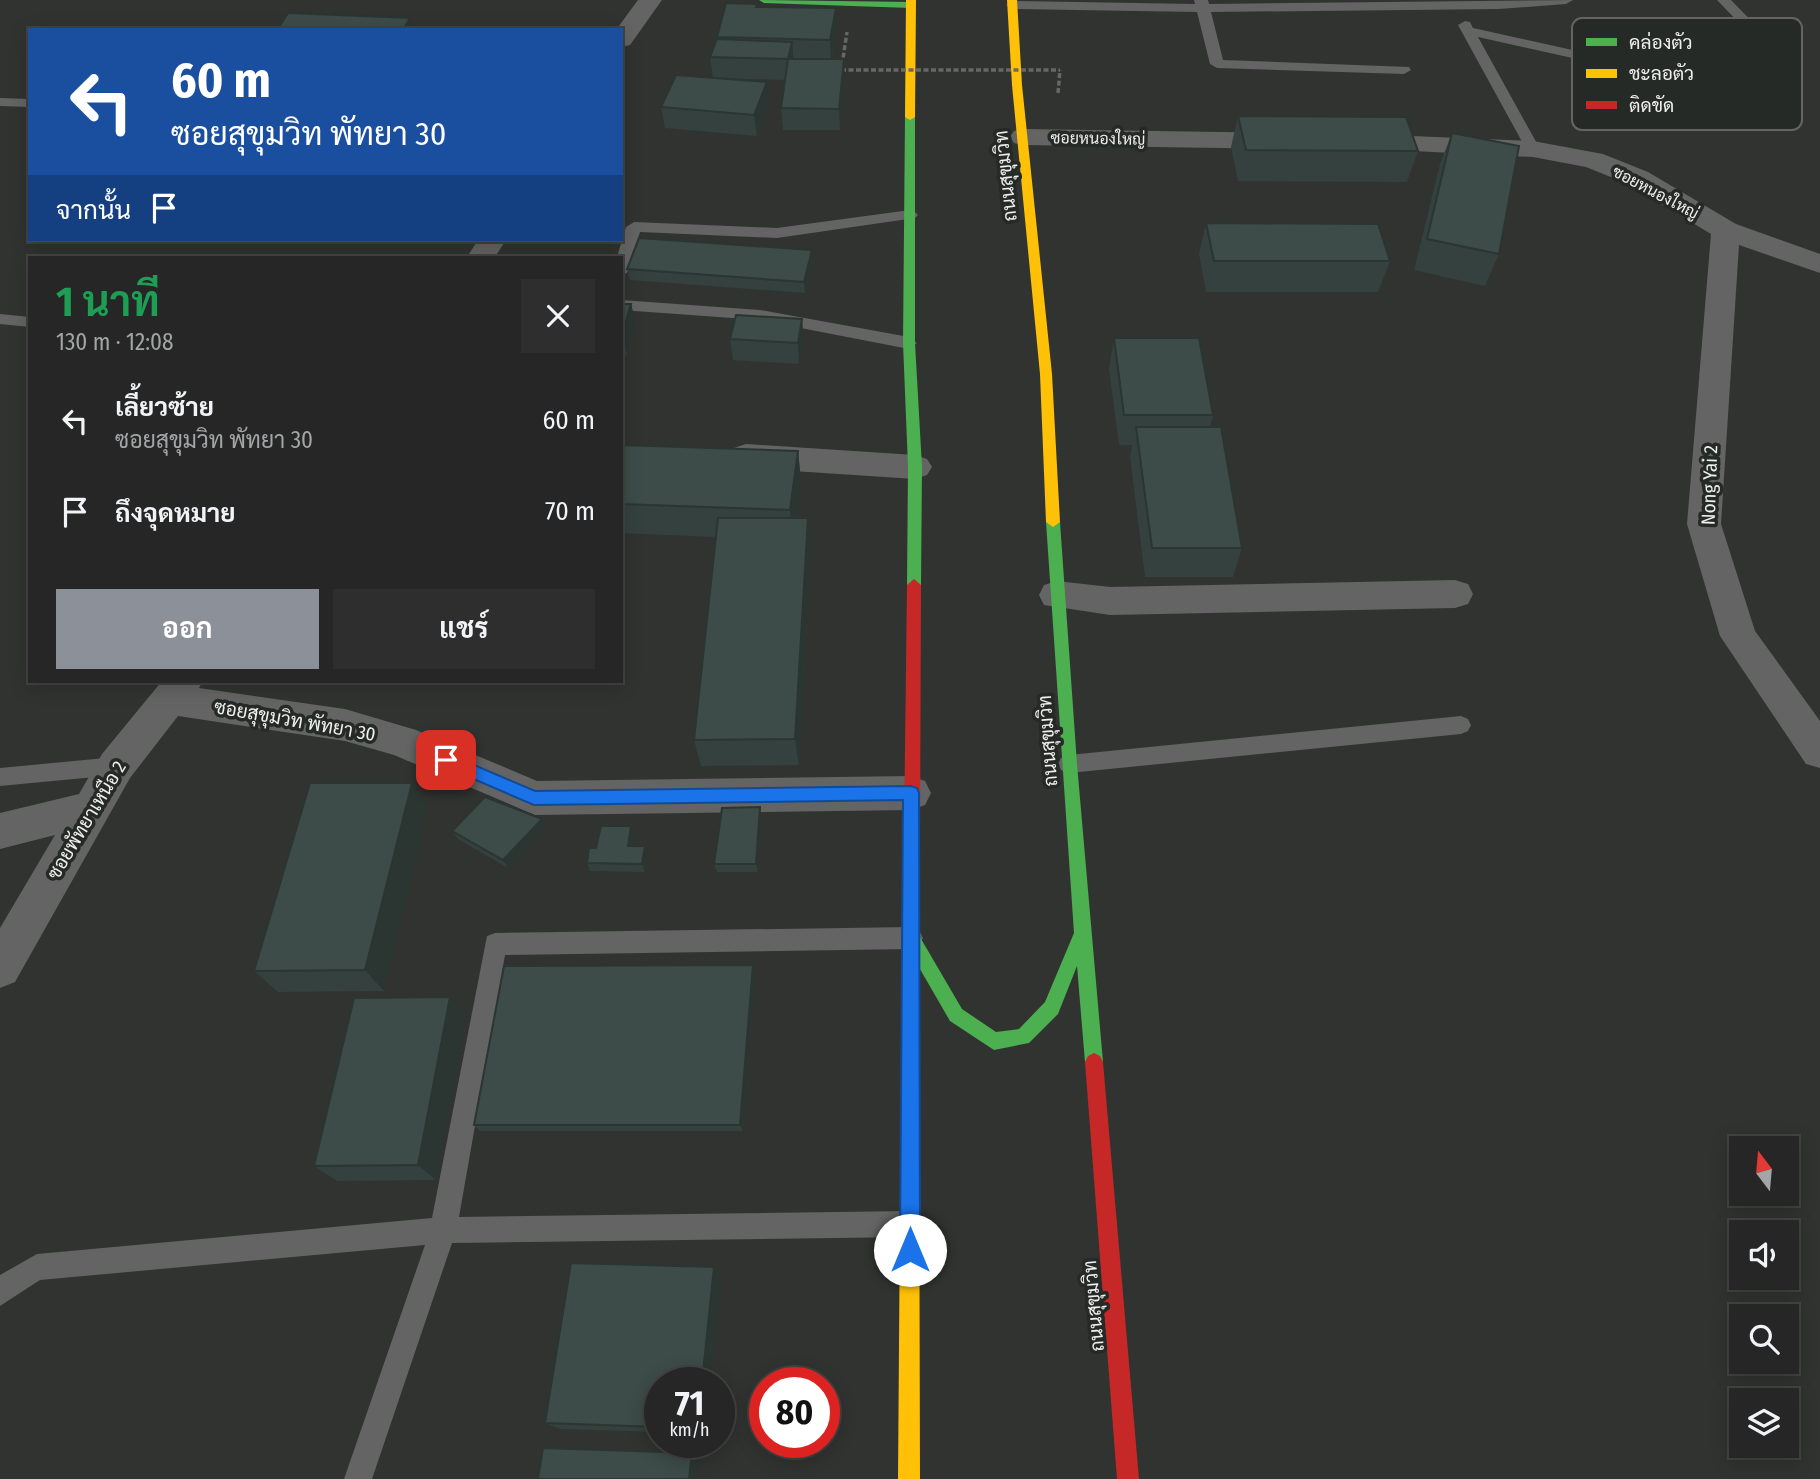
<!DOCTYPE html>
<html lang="th">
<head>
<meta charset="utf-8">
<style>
	:root { --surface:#252625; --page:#2d2e2d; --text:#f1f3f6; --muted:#a3a5a7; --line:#424342; --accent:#8c9099 }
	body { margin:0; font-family:"Fira Sans Condensed",Sarabun,sans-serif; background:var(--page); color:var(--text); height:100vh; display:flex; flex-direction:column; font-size:26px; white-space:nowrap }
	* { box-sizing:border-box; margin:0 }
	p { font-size:23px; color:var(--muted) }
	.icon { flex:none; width:38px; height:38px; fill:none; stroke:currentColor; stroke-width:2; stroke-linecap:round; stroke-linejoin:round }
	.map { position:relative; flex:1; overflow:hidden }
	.side { position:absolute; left:28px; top:256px; width:595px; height:427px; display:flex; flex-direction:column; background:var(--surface); border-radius:0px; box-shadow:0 4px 18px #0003,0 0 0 2px var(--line) }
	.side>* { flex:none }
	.banner { position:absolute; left:28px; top:28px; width:595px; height:214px; border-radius:0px; box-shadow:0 4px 18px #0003,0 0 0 2px var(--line); background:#1a4fa0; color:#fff; overflow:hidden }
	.needle { width:46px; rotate:344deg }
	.fabs { position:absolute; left:1729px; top:1136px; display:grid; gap:14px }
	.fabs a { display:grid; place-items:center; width:70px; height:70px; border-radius:0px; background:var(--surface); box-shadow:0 4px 18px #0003,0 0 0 2px var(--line); font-size:35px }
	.speed { position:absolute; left:644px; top:1367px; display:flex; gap:14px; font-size:35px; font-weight:700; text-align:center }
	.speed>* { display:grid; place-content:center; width:91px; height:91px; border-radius:50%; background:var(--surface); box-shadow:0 4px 18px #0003,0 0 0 2px var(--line); line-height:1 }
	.speed small { font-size:18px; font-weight:400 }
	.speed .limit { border:10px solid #d22; background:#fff; color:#111 }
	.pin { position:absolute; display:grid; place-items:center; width:60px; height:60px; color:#fff; margin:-30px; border-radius:14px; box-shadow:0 4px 10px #0006 }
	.me { position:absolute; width:77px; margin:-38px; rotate:0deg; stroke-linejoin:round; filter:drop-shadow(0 0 5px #0008) }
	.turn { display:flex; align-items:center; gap:24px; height:147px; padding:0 28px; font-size:32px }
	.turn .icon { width:91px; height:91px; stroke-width:2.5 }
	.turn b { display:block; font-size:49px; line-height:60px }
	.then { display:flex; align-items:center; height:66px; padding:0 28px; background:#0003; gap:14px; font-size:26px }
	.round { display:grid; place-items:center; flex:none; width:74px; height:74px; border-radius:0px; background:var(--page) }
	.overview { display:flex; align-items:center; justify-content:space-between; height:119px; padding:0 28px }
	h1 { font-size:42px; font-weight:700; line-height:52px; color:#1e9e55 }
	.action { display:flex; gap:14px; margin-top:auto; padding:14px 28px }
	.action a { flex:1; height:80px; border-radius:0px; background:var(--accent); color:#fff; font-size:28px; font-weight:700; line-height:80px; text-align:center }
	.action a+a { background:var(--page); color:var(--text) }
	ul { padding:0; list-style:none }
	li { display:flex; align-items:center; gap:21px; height:91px; padding:0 28px }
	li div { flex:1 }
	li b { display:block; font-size:26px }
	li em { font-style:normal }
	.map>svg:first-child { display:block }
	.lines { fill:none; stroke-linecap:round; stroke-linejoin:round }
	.path { stroke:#676767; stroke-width:3.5; stroke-dasharray:5 2.5; stroke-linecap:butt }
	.lane { fill:#636463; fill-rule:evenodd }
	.street { fill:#636463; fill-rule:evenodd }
	.fast { fill:#4caf50; fill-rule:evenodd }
	.slow { fill:#ffc107; fill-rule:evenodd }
	.jam { fill:#c62828; fill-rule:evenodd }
	.path-bridge { stroke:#676767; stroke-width:3.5; stroke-dasharray:5 2.5; stroke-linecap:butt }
	.wall { fill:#34413e }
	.shaded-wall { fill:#2b3532 }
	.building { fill:#3d4c48; stroke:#2b3532; stroke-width:2 }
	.route { fill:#1a73e8; stroke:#114b97; stroke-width:2 }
	.labels { text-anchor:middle; stroke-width:7; stroke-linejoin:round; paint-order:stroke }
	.far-street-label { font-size:16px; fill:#edf0ee; stroke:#262a27 }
	.street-label { font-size:19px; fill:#edf0ee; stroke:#262a27 }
	.key { fill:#262a27; stroke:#626563; stroke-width:2 }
	.key-label { font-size:19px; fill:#edf0ee }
</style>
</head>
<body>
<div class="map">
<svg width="1820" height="1479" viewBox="0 0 1820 1479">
	<rect width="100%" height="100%" fill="#313331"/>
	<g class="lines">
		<path class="path" d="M842 65 847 32
			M1058 93 1060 70"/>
		<path class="lane" d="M1194 0H1208L1209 4 1573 0 1566 4 1499 9 1211 12 1223 60 1409 67 1411 70 1404 74 1217 68 1210 64 1197 12 1013 9 1006 5 1013 1 1195 4Z
			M1717 0H1731L1784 54V60L1649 75 1478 37 1540 149 1533 153 1526 149 1458 25 1465 21 1470 22 1473 28 1649 67 1769 54Z
			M0 98 30 99V107L0 106Z
			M910 210 915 212 918 215 915 218 777 238 640 232 627 273 621 274V257H617L626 227 634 222 777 228Z
			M621 300 760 310 909 337 917 343 909 349 760 320 621 310Z
			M0 314 30 317V327L0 324Z
			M1461 716 1468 719 1471 725 1468 731 1461 734 1069 773 1061 770 1058 764 1061 758 1069 755Z
			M116 757 124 760 127 766 124 772 116 775 0 786V768Z
			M911 927 919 930 923 938 919 946 911 949 505 955 459 1217 910 1211 919 1215 923 1224 919 1233 910 1237 452 1243 372 1479H344L425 1245 40 1280 0 1306V1275L37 1254 432 1218 487 936 495 933Z"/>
		<path class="street" d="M638 0H662L630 45 621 47V30H616Z
			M1023 129 1283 133 1292 135 1296 141 1292 147 1283 149 1023 145 1014 143 1010 137 1014 131Z
			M1364 134 1533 141 1603 154 1648 172 1736 224 1820 254V273L1739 245 1721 524 1755 631 1820 721V768L1806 764 1720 636 1687 524 1711 234 1628 184 1586 167 1533 157 1355 148 1351 142 1355 136Z
			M478 240H506L495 257H467Z
			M746 444 915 455 927 459 932 467 927 475 915 479 746 468 734 464 730 456 734 448Z
			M1455 580 1468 584 1473 594 1468 604 1455 608 1110 615 1044 605 1039 595 1044 585 1057 581 1110 587Z
			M162 681H203L199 688 345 709 416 730 537 781 911 776 925 781 931 793 925 805 911 810 535 815 394 755 345 741 178 716 130 778 15 982 0 988V928L55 835 0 849V813L79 794 102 754Z"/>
		<path class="fast" d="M759 0 911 2 916 5 911 8 764 3Z
			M910 114 915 117V343L922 467 921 585 914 591 907 585 908 467 903 343 905 117Z
			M1053 517 1060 522 1077 764 1103 1062 1100 1068 1094 1071 1088 1068 1085 1062 1077 966 1058 1014 1029 1043 994 1050 950 1021 902 938 905 932 911 930 917 932 962 1009 996 1032 1019 1029 1045 1002 1074 933 1046 522Z"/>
		<path class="slow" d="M906 0H916L915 117 910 120 905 117Z
			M1007 0H1017L1022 85 1052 374 1060 522 1053 527 1046 522 1040 374 1012 85Z
			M910 1072 917 1075 919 1081 920 1479H898L901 1081 903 1075Z"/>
		<path class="jam" d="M914 579 921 585 919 1081 917 1087 910 1090 903 1087 901 1081 907 585Z
			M1094 1053 1100 1056 1103 1062 1139 1479H1117L1085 1062 1088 1056Z"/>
		<path class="path-bridge" d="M841 70H1060"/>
	</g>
	<path class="wall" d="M757 7 837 29 832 59 845 80 840 130H783L781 108 785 80 715 78 769 104 757 136 665 128 661 107 713 78 710 57 718 39 717 37Z
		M1238 116 1418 151 1407 182 1238 181 1231 147Z
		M1452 133 1499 254 1485 286 1414 270 1440 164Z
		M1206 223 1390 261 1378 292H1206L1199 254Z
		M812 250V260L805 293 630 280 627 269Z
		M621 304H631L636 325 627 355H621Z
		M1114 338 1213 415 1210 427 1242 548 1233 577H1145L1130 457 1132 445H1119L1109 369Z
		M730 339 804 340 799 364 733 360Z
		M621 445 798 451 801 481 796 518H808L811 547 799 765 701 766 694 740 716 537 621 533Z
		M428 808 384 991 278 992 254 971Z
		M761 816 758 872H717L714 864Z
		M542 819 546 827 508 868 458 839 452 831Z
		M634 834 632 846H645L648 854 645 872 590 871 587 863 596 848Z
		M753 965 755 973 743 1131H480L474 1125Z
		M467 1017 436 1180 337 1181 314 1166Z
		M714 1267 722 1279 711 1382H660V1432L560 1429 545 1423Z"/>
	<path class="shaded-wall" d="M836 8 837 29 831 62 830 40Z
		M410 18 414 30H403Z
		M792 42 794 64 788 59Z
		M844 59 845 80 840 130 839 109Z
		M767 82 769 104 757 136 754 115Z
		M812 250V260L805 293 804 282Z
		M631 304 636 325 627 355 622 334Z
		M802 319 804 340 799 364 798 343Z
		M798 451 801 481 793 539 790 510Z
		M808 518 811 547 799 765 795 739Z
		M412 783 428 808 384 991 365 970Z
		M760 807 761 816 758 872 756 864Z
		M542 819 546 827 508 868 503 860Z
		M631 826 634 834 631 854 628 846Z
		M645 846 648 854 645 872 642 864Z
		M753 965 755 973 743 1131 740 1125Z
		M450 997 467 1017 436 1180 418 1165Z
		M714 1267 722 1279 711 1382H702Z
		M692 1453 701 1458 699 1479H689Z"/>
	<path class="building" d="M726 3 757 4 756 7 836 8 830 40 717 37Z
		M288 13 410 18 403 30H277Z
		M423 28 468 30H422Z
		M717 39 792 42 788 59 710 57Z
		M788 59H844L839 109 781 108Z
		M676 75 767 82 754 115 661 107Z
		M1238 116 1406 117 1418 151 1246 150Z
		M1452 133 1519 146 1499 254 1427 239Z
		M1206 223 1378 224 1390 261H1214Z
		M639 238 812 250 804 282 627 269Z
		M621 304H631L622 334H621Z
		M736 315 802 319 798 343 730 339Z
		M1114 338H1199L1213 415H1124Z
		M1136 427H1221L1242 548H1152Z
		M621 445 798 451 790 510 621 504Z
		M718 518H808L795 739 694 740Z
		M310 783H412L365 970 254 971Z
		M485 797 542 819 503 860 452 831Z
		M760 807 756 864H714L722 808Z
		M601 826H631L628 846H645L642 864 587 863 589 848H596Z
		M753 965 740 1125H474L504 966Z
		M450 997 418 1165 314 1166 354 998Z
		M571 1263 714 1267 702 1382H660V1427L545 1423Z
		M543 1448 692 1453 689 1479H538Z"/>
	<path class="route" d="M446 753 535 791 911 786 917 788 919 793 920 1250 917 1257 910 1260 903 1257 900 1250 903 800 534 805 441 765 438 760 441 755Z"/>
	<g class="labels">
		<g class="far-street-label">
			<text transform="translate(1098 138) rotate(1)" y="6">ซอยหนองใหญ่</text>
			<text transform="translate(1656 192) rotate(28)" y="6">ซอยหนองใหญ่</text>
		</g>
		<g class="street-label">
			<text transform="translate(1005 176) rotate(-96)" y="7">ถนนสุขุมวิท</text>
			<text transform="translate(1709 485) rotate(-88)" y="7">Nong Yai 2</text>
			<text transform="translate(295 720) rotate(10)" y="7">ซอยสุขุมวิท พัทยา 30</text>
			<text transform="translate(1047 741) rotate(-94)" y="7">ถนนสุขุมวิท</text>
			<text transform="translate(86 820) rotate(-59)" y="7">ซอยพัทยาเหนือ 2</text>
			<text transform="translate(1093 1306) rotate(-95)" y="7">ถนนสุขุมวิท</text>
		</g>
	</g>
	<rect x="1572" y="18" width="230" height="112" rx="10" class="key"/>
	<rect x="1586" y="38" width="31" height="8" fill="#4caf50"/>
	<rect x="1586" y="69" width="31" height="9" fill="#ffc107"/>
	<rect x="1586" y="101" width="31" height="8" fill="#c62828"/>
	<g class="key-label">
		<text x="1629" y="49">คล่องตัว</text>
		<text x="1629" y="80">ชะลอตัว</text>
		<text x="1629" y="112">ติดขัด</text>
	</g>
</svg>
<div class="fabs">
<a><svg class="needle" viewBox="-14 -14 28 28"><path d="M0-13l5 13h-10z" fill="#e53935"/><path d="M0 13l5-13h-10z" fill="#a3a5a7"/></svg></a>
<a><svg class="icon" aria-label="sound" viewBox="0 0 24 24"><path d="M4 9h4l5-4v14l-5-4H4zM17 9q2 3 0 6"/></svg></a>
<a><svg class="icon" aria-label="search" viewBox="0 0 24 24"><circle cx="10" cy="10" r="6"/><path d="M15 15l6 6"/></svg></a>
<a><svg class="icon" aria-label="layers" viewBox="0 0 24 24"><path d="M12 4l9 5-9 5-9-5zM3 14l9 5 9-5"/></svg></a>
</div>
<div class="speed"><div>71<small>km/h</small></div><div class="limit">80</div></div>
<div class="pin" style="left:446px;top:760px;background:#d93025"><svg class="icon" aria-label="arrive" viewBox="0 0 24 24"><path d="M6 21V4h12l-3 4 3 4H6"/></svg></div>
<svg class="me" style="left:910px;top:1250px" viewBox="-20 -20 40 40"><circle r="19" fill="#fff"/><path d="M0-13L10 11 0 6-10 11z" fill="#1a73e8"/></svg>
<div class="banner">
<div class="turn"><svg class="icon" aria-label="left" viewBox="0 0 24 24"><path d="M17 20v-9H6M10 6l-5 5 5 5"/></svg><div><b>60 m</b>ซอยสุขุมวิท พัทยา 30</div></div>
<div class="then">จากนั้น<svg class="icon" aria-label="arrive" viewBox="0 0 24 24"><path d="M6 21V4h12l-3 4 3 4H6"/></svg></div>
</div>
<section class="side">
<div class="overview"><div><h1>1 นาที</h1><p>130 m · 12:08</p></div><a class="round"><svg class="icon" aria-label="close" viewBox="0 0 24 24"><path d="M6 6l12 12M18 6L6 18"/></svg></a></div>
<ul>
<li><svg class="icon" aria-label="left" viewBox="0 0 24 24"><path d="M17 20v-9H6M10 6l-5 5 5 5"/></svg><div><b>เลี้ยวซ้าย</b><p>ซอยสุขุมวิท พัทยา 30</p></div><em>60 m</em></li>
<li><svg class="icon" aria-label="arrive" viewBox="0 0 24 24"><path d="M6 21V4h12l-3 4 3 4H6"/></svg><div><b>ถึงจุดหมาย</b></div><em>70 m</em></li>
</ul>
<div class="action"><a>ออก</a><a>แชร์</a></div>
</section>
</div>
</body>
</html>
